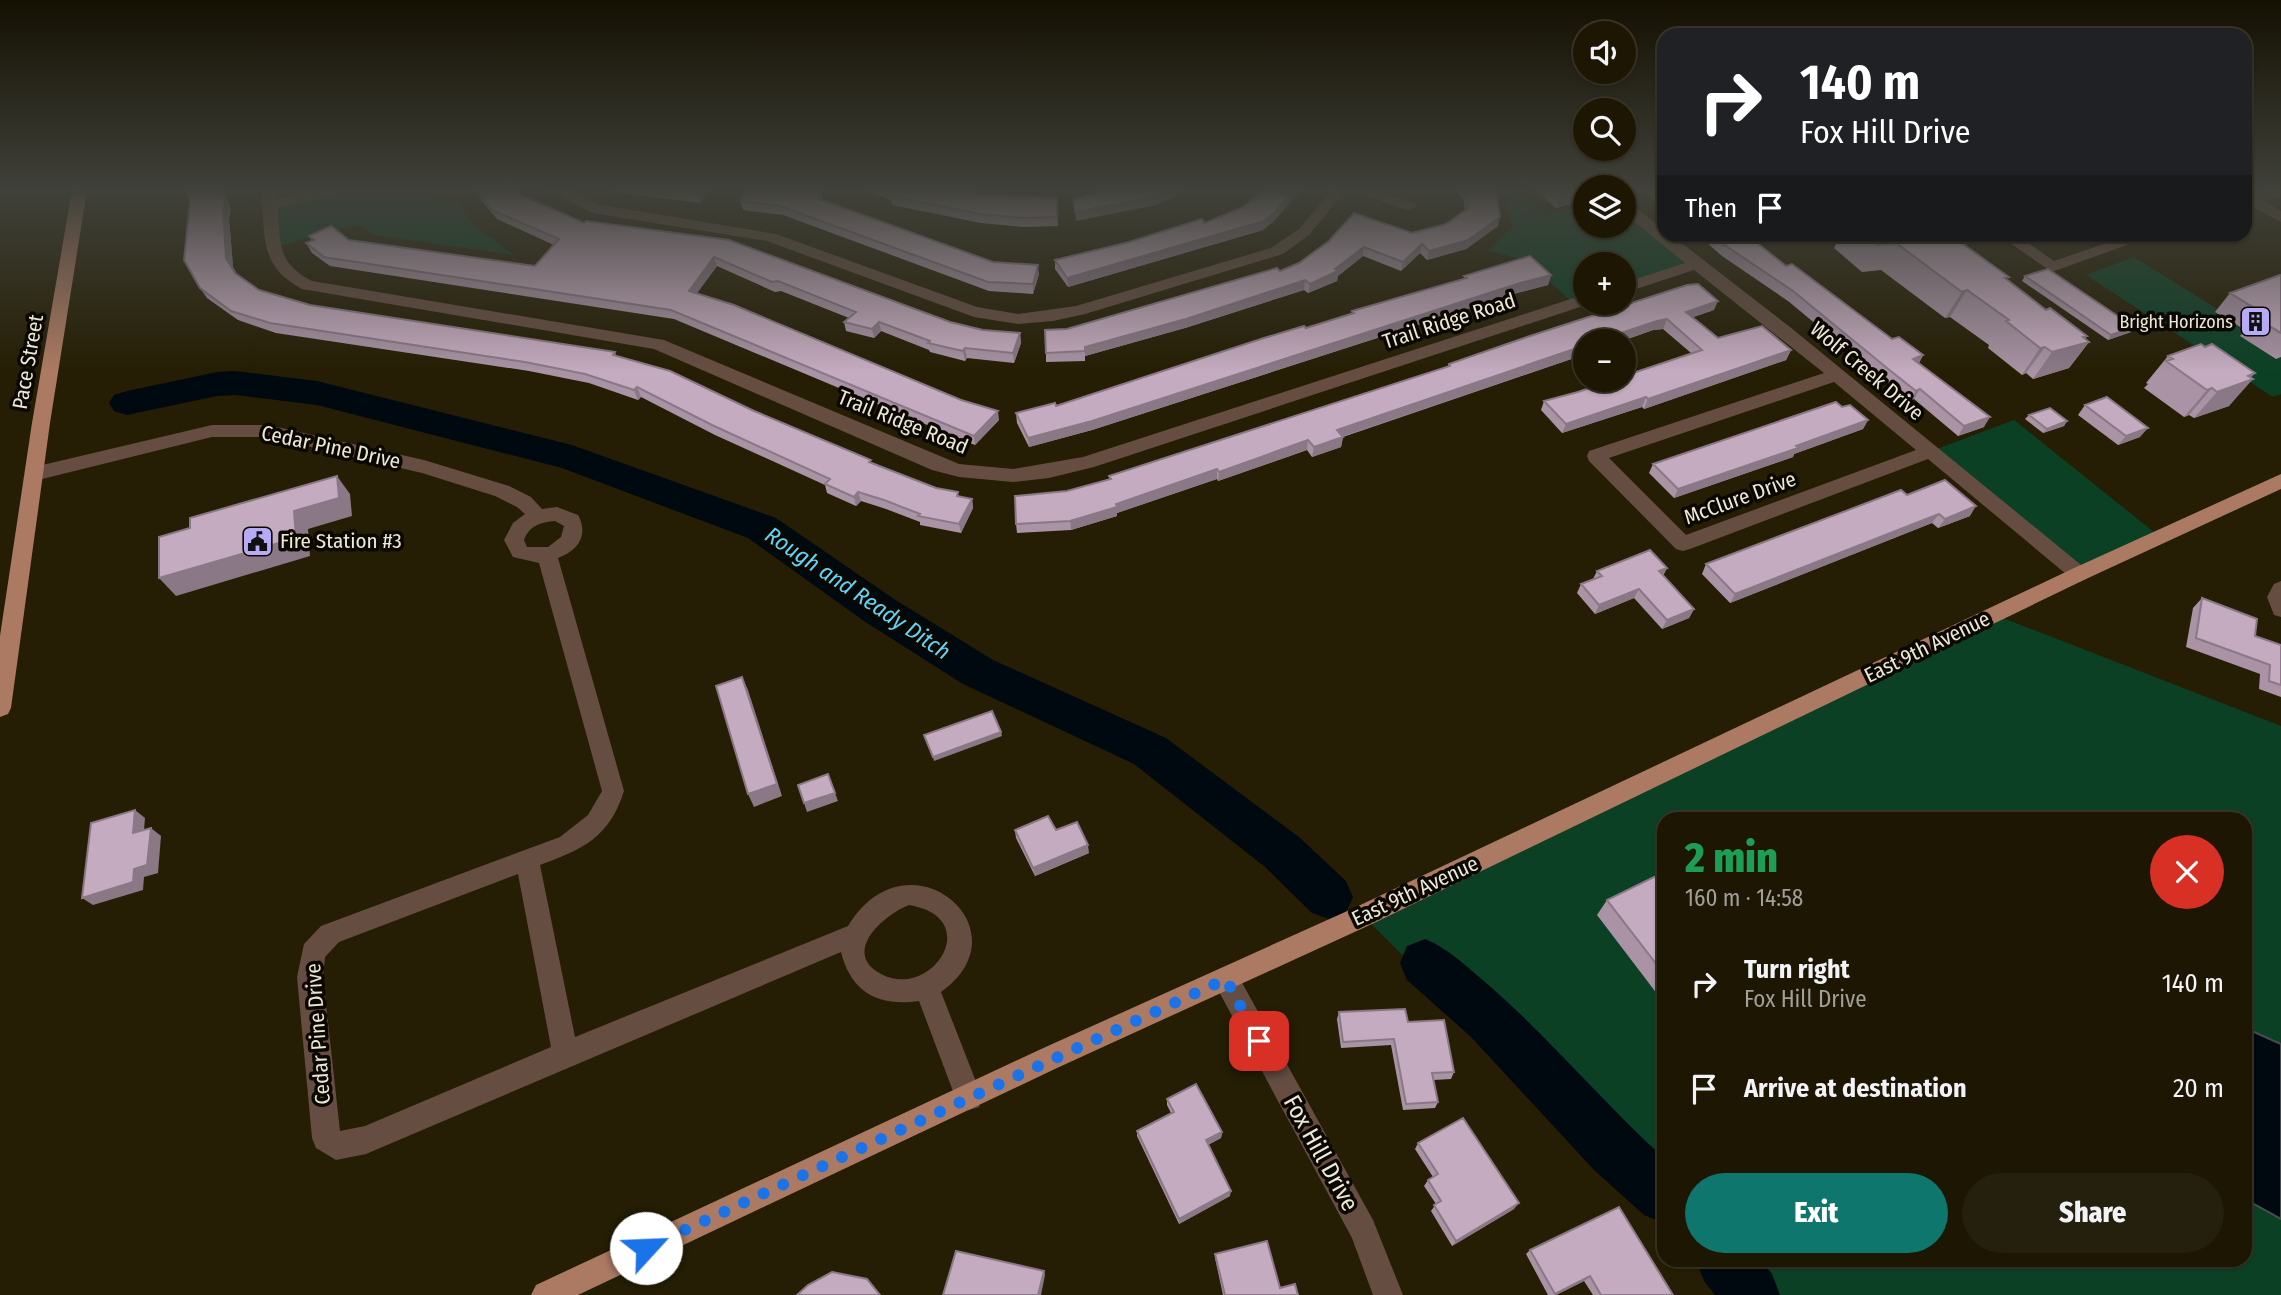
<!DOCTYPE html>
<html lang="en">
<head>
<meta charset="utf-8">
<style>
	:root { --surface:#1c1603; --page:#251f0d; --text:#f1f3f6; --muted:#a09f9a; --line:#3a3525; --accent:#0f766e }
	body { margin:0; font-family:"Fira Sans Condensed",sans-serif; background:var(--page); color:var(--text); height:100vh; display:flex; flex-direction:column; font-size:26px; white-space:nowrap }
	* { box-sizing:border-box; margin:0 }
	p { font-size:23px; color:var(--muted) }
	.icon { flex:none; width:38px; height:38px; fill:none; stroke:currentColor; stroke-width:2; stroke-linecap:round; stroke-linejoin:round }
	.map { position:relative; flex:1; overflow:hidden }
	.side { position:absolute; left:1657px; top:812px; width:595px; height:455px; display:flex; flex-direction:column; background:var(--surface); border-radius:21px; box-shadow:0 2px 5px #0004,0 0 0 2px var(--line) }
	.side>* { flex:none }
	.top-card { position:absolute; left:1657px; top:28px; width:595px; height:214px; border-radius:21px; box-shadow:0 2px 5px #0004,0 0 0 2px var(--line); background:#202124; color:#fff; overflow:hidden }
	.tools { position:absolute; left:1573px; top:21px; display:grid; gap:14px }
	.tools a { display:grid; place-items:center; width:63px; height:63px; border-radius:50%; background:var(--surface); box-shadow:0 2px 5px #0004,0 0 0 2px var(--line); font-size:35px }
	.pin { position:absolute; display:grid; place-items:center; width:60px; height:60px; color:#fff; margin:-30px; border-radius:14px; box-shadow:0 4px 10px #0006 }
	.me { position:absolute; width:77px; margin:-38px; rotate:65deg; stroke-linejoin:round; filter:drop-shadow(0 0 5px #0008) }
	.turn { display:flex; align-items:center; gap:24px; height:147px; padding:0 28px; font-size:32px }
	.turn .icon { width:91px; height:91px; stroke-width:2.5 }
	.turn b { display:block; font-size:49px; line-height:60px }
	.then { display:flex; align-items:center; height:66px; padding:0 28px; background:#0003; gap:14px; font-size:26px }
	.round { display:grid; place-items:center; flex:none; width:74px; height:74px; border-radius:37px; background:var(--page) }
	.overview { display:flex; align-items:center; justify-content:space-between; height:119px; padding:0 28px }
	h1 { font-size:42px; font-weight:800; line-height:52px; color:#1e9e55 }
	.primary-button { display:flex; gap:14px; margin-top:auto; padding:14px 28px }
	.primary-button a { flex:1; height:80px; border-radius:42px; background:var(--accent); color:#fff; font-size:28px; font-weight:800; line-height:80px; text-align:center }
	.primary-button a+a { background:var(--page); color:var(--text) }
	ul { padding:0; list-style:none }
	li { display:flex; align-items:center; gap:21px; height:105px; padding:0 28px }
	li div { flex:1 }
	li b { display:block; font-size:26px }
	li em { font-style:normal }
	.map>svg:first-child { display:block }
	.green { fill:#0c4025 }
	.water { fill:#000910; stroke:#474c4c; stroke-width:2 }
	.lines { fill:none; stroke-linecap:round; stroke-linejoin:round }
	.river { fill:#000910; fill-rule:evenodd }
	.minor { fill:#654d41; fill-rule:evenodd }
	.major { fill:#ac7a63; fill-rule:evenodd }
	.wall { fill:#a993a5 }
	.shaded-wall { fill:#8a7886 }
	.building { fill:#c5abc0; stroke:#8a7886; stroke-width:2 }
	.route { stroke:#1a73e8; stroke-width:12; stroke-dasharray:0 21.6 }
	.labels { text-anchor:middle; stroke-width:7; stroke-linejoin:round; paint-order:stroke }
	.far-poi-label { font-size:18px; fill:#ece8d9; stroke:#0b0802; text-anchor:end }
	.street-label { font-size:21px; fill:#ece8d9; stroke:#0b0802 }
	.poi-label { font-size:21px; fill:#ece8d9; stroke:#0b0802; text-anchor:start }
	.water-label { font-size:23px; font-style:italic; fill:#62d2f6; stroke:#0b0802 }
	.near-street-label { font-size:24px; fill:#ece8d9; stroke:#0b0802 }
</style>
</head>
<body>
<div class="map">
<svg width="2281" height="1295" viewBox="0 0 2281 1295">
	<rect width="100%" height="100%" fill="#251e04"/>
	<path class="green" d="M334 190H431L438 205 456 200 477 228 514 255 375 235 357 225 272 248 270 205Z
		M1503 190H1516C1548 219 1545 216 1585 204L1586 226H1624V205L1697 264 1624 288V264H1586L1585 300 1574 304 1526 260 1488 251 1512 227Z
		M2134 257 2219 310 2275 359 2281 357V394L2273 397 2086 275Z
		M2014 420 2160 537 2079 574 1929 452Z
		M1995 615 2281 726V1295H1718L1695 1260H2245V819H1664V1214L1651 1194 1586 1137 1363 916Z"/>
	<path class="water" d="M2245 1028 2281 1044V1219L2245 1199Z"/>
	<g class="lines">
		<path class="river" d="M235 371 317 381 572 445 776 518 894 599 993 660 1166 738 1299 837 1346 881 1353 897 1346 913 1329 919 1312 913 1265 867 1134 764 963 684 864 621 748 538 562 468 317 405 235 395 217 396 127 415 114 411 109 403 114 395 127 391 217 372Z
			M1425 939C1449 949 1466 966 1485 982 1549 1037 1602 1102 1664 1158V1223L1644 1215 1594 1170 1471 1037 1407 980 1400 963 1407 946Z
			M1696 1260H1761L1772 1274 1780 1295H1715L1704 1281Z"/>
		<path class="minor" d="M261 190H276L277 199 313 190H341L339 193 278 208C280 243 277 263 312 281L664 340 959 464 1013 469 1083 457 1580 296 1586 295V303H1592L1094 467 1049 478 1013 482 959 477 932 470 654 349 302 289C257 265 266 234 261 190Z
			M550 190H569L596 204 776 234 977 307 1018 314 1076 306 1271 248 1299 229 1331 190H1346L1309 235 1283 254 1085 314 1053 321 1018 324 974 317 767 241 592 213Z
			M1349 190H1373L1414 203 1417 206 1409 211Z
			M2268 190H2281V196L2265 201 2281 211V222L2251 206 2245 207V192L2254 195Z
			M1624 200 1629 202 1664 230V234H1670L1790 327 2086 569 2089 574 2086 579 2079 582 2072 579 1928 459 1690 549 1683 551 1676 549 1589 461 1587 456 1589 451 1824 373 1694 270 1624 293V283L1685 263 1624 213ZM1834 382 1916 450 1686 535 1609 458Z
			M1997 234H2015L2054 261 2133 234H2157L2052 272Z
			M212 425H268L424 460 509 486 531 497 542 509 557 507 578 515C589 535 578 551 558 558L624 791C609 838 583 849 540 865L575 1037 848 926C908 827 1029 930 941 992L982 1097 979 1107 969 1110 959 1107 919 1001C878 1007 851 992 841 952L366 1154 336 1160 316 1148 312 1138 297 977 304 944 321 926 560 837 588 815 602 791 539 563 513 557 504 540 513 523 525 514 517 507 495 496 422 473 268 437H212L34 481 27 479 25 474 27 469 34 467ZM555 521 564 526 561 537 548 547H527L524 540C529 526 541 522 555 521ZM518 874 551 1047 365 1126 340 1131 323 977 325 957 339 942ZM909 905C986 918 931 1001 881 974 841 953 883 915 909 905Z
			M2281 581V617L2274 615 2267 597 2274 584Z
			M1226 967 1235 970 1373 1220 1403 1295H1373L1352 1238 1217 988 1213 979 1217 970Z"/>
		<path class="major" d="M72 190H87L50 423 11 708 8 714 0 717V636L32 423Z
			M2281 474V489L2086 579 1372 924 1057 1068 578 1295H531L536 1285 1039 1050 1354 908 2072 569Z"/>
	</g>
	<path class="wall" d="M186 190H224L231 209 229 218 233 267 237 274 259 290 310 305 615 352 616 356 754 411 872 464 959 496 972 499 973 508 961 533 920 525V522L886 509 861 501 856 506 827 493 825 485 715 435 641 397 638 400 589 383 529 371 276 333 238 320 207 298 200 288 190 202Z
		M473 190H517L521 195 584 223 586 221 950 322 983 330 1020 333 1021 343 1014 363 967 358 965 361 930 352 929 350 881 331 874 338 846 331 844 322 849 318 781 291 775 292 717 266 697 293 999 420 975 445 674 319 330 266 312 253 306 243 312 241 309 236 349 240 535 266 554 245 497 219Z
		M611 190H709L700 203 614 192Z
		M863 190H966L988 195 1057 197 1058 226 1023 227 981 223 892 205 891 200Z
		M1453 190H1496L1498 226 1466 249 1427 260 1420 253 1401 271 1363 256 1338 276 1337 281 1308 293 1304 290 1185 328 1085 356V361L1046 362V353L1067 329 1280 271 1446 224 1465 210 1463 198Z
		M1535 190H1583L1581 201 1556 208Z
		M1643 190H1664V208Z
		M821 191 823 201 993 262 1039 274 1033 294 989 291 783 215 743 210 740 201Z
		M1275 220 1263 230 1068 287 1055 269V260L1205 223Z
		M1697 234H1746L1786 266 1892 339 1923 355 1919 363 1984 427 1958 436 1914 399 1910 400 1881 378 1788 301 1722 256Z
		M1841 234H1981L1977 241 1964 245 2046 310 2087 336 2085 339 2089 342 2069 368 2033 379 2026 373 2022 375 1988 348 1989 345 1950 317 1945 318 1881 270 1862 272 1834 248Z
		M1551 275 1548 285 1517 293 1092 430 1029 447 1017 423 1016 413 1056 406 1351 314 1352 311 1464 279V276Z
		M2025 276 2134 327 2131 332 2108 340 2022 281Z
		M2281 276V357L2276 359 2240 336 2245 330 2215 312 2230 293Z
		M1714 310 1693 317 1718 338 1791 350 1786 360 1644 409 1642 407 1562 433 1541 410 1544 401 1578 392 1691 353 1663 329 1653 330 1622 341H1586V354L1343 437 1341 447 1312 457 1307 450 1218 481 1217 479 1117 513V516L1071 530 1017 533 1016 524 1067 491 1109 479V476L1448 367 1449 364Z
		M2168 356 2251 378 2229 406 2194 418 2189 415 2184 417 2144 388 2148 384 2146 383Z
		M2085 405 2140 437 2118 445 2078 415Z
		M1842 407 1868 420 1863 429 1794 454 1793 457 1674 498 1649 473 1653 464Z
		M2029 415 2067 421 2064 426 2043 433 2025 419Z
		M1907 495 1970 516 1938 528 1932 523 1730 603 1702 574 1706 564Z
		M1667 568 1663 576 1694 609 1689 618 1662 629 1634 598 1595 614 1577 593 1581 584 1593 579 1597 571Z
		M2202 598 2255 636 2281 645V697L2259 689 2260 674 2186 647 2193 608Z
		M1015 830H1056L1089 853 1035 876 1016 838Z
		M1664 872V1003L1597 915 1607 900Z
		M1339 1012 1408 1022 1454 1072 1451 1079 1434 1080 1438 1102 1435 1108 1403 1110 1391 1045 1341 1048 1337 1019Z
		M1167 1099 1222 1132 1221 1138 1208 1145 1230 1196 1179 1224 1137 1136V1131L1171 1113 1167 1105Z
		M1418 1143 1514 1209 1452 1246 1431 1211 1436 1204 1424 1186 1428 1180 1433 1177 1415 1149Z
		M1530 1250 1673 1295H1593L1584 1281 1556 1295H1548L1526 1254Z
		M1215 1254 1280 1288 1298 1295H1223L1215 1258Z"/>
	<path class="shaded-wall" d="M222 190H224L231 209 229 218 233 267 242 283 226 258Z
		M700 190H709L700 203 697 193Z
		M1169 190H1190L1156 205 1076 221 1075 212Z
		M1294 190H1301L1275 220 1263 230 1068 287 1067 278Z
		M1584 192 1581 201 1556 208 1559 199Z
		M1500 217 1498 226 1466 249 1427 260 1429 251Z
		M1941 234H1981L1977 241 1928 257Z
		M1422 244 1420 253 1401 271 1403 262Z
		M1364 247 1363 256 1338 276 1337 281 1308 293 1310 284 1335 269Z
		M714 257 717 266 692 300 689 291Z
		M1038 265 1039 274 1033 294V284Z
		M1551 275 1548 285 1517 293 1092 430 1029 447 1028 438 1520 283Z
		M1305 280 1304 290 1185 328 1085 356V347Z
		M1967 290 1950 317 1945 318 1962 292Z
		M1718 301 1714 310 1682 321 1686 312Z
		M1667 319 1663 329 1653 330 1622 341H1597L1657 321Z
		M879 322 881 331 874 338 872 329Z
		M2134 327 2131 332 2108 340 2111 335Z
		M1020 333 1021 343 1014 363 1013 353Z
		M2087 336 2081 344 2089 342 2069 368 2033 379 2052 352Z
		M1586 345V354L1335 439 1337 430Z
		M2045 347 2026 373 2022 375 2040 348Z
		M965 348 967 358 965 361 963 351Z
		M1791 350 1786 360 1644 409 1648 399Z
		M1923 355 1918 365 1913 359Z
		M2255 373 2248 381 2253 379 2229 406 2194 418 2217 392Z
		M637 387 641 397 638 400 634 390Z
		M2212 388 2189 415 2184 417 2207 390Z
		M1920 389 1914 399 1910 400 1916 391Z
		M1646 397 1642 407 1562 433 1566 424Z
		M998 411 999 420 975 445 974 436Z
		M1990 417 1984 427 1958 436 1964 426Z
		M1868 420 1863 429 1794 454 1793 457 1674 498 1678 489Z
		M2067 421 2064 426 2043 433 2047 429Z
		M2148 428 2140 437 2118 445 2126 436Z
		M1343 437 1341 447 1312 457 1314 447Z
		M1308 440 1307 450 1218 481 1219 472Z
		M1217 469V479L1117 513V516L1071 530 1070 521Z
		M337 476 350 494 352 516 308 529 310 556 176 596 159 578 294 511Z
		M858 492 861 501 856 506 854 497Z
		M972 499 973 508 961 533 959 524Z
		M1976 506 1970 516 1938 528 1945 519Z
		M1939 514 1932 523 1730 603 1735 594Z
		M1667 568 1662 577 1659 571Z
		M1639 589 1634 598 1595 614 1599 605Z
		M1694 609 1689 618 1662 629 1667 620Z
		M742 677 748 690 782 796 754 807 748 794Z
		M1001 732 1002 736 934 761 933 757Z
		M828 774 838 801 807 812 804 803Z
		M135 810 145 818 143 842 133 833Z
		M151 828 161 836 158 873 144 877 143 890 93 905 82 898 134 869Z
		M1088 845 1089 853 1035 876 1033 868Z
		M1222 1132 1221 1138 1205 1146 1206 1140Z
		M1231 1191 1230 1196 1179 1224V1219Z
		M1519 1203 1514 1209 1452 1246 1456 1241Z
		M1044 1271 1045 1275 1041 1295H1038Z
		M1590 1276 1584 1281 1556 1295H1554Z"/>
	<path class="building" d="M186 190H222L225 199 223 209 226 258 235 273 259 290 310 305 615 352 613 355 670 371 754 411 871 460 869 462 936 488 958 492 957 496 972 499 959 524 918 516 920 514 884 500 858 492 854 497 825 484 830 479 712 425 637 387 634 390 585 374 525 362 270 323 231 311 200 288 184 260 190 202Z
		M476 190H517L521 195 584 223 586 221 729 240 950 322 983 330 1020 333 1013 353 965 348 963 351 928 343 930 341 879 322 872 329 844 322 856 312 778 281 772 282 714 257 689 291 734 305 961 400 998 411 974 436 671 310 324 257 306 243 314 240 309 236 331 226 349 240 535 266 559 239 492 210Z
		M673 190H700L697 193Z
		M748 190H813L821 191 819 199 993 262 1038 265 1033 284 988 282 780 206 740 201Z
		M888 190H966L988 195 1057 197V217L1022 218 980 214 890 196 891 192Z
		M1105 190H1169L1157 196 1075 212 1073 199Z
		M1263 190H1294L1276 211 1264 221 1067 278 1055 260 1129 242 1202 219 1205 223 1243 207Z
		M1466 190H1496L1500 217 1468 240 1429 251 1422 244 1403 262 1364 247 1335 269 1338 271 1310 284 1305 280 1186 319 1085 347V351L1046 353 1045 330 1067 329 1277 268 1280 271 1299 263 1329 241 1354 213 1412 233 1446 224 1468 208Z
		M1549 190H1583L1584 192 1559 199Z
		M1658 190H1664V195Z
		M1712 234H1746L1786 266 1792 264 1892 339 1899 337 1923 355 1913 359 1990 417 1964 426 1920 389 1916 391 1887 368 1793 291 1726 246Z
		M1864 234H1949L2009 277 2005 278 2046 310 2050 308 2087 336 2083 337 2089 342 2052 352 2045 347 2040 348 2006 321 2009 320 1967 290 1962 292 1896 243 1877 245Z
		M1530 256 1551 275 1520 283 1092 421 1028 438 1016 413 1055 403 1056 406 1264 338 1304 326 1306 328 1354 313 1352 311 1467 278 1464 276Z
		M2048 269 2134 327 2111 335 2025 276Z
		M2280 275 2281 276V333L2256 318 2264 314 2230 293Z
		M1698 284 1718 301 1686 312 1718 338 1762 326 1791 350 1648 399 1646 397 1566 424 1544 401 1578 392 1614 380H1624V376L1702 350 1667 319 1657 321 1597 341H1586V345L1337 430 1343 437 1314 447 1308 440 1219 472 1217 469 1116 504 1117 507 1070 521 1016 524 1015 496 1067 491 1111 479 1109 476 1450 366 1449 364 1527 337 1687 285Z
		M2201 344 2205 347 2212 344 2255 373 2248 376 2253 379 2217 392 2212 388 2207 390 2166 361 2173 359 2168 356Z
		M2107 397 2148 428 2126 436 2085 405Z
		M1836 402 1842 407 1850 405 1868 420 1796 446 1798 448 1678 489 1653 464Z
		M2050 408 2067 421 2047 429 2029 415Z
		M337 476 339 498 294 511 296 538 159 578V537L190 528V518Z
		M1945 480 1976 506 1945 519 1939 514 1735 594 1706 564 1901 490 1907 495Z
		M1650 550 1667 568 1659 571 1694 609 1667 620 1639 589 1599 605 1581 584 1602 576 1597 571Z
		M2202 598 2257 619 2255 636 2281 645V685L2269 681 2270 665 2196 638Z
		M742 677 777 784 748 794 716 686Z
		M992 711 1001 732 933 757 924 735Z
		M828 774 835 793 804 803 798 785Z
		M135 810 133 833 151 828 147 865 134 869 133 882 82 898 91 823Z
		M1048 816 1056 830 1077 822 1088 845 1033 868 1015 830Z
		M1664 872V974L1607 900Z
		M1405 1009 1408 1022 1444 1020 1454 1072 1432 1073 1438 1102 1406 1104 1394 1039 1343 1042 1339 1012Z
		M1196 1084 1222 1132 1206 1140 1231 1191 1179 1219 1137 1131 1174 1112 1167 1099Z
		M1463 1118 1519 1203 1456 1241 1434 1205 1441 1201 1428 1180 1438 1174 1418 1143Z
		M1619 1207 1673 1295H1601L1590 1276 1555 1294 1530 1250Z
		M1267 1241 1280 1288 1295 1284 1298 1295H1225L1215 1254Z
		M956 1251 1044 1271 1038 1295H943Z
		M832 1272 867 1279 880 1295H797L808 1285Z"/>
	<linearGradient id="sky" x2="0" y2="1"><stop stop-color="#141002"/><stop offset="0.51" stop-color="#40413a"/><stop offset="1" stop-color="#40413a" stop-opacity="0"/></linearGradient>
	<rect width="2281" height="372" fill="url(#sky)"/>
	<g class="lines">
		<path class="route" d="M646 1248 1226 979 1259 1041"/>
	</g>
	<defs>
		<symbol id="building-square" viewBox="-11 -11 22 22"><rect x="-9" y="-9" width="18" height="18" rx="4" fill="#b7abf8" stroke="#0b0802"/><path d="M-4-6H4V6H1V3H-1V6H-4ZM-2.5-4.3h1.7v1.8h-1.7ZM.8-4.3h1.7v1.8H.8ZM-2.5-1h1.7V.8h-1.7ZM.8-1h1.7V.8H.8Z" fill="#111"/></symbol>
		<symbol id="civic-square" viewBox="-11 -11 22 22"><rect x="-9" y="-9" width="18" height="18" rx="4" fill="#b7abf8" stroke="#0b0802"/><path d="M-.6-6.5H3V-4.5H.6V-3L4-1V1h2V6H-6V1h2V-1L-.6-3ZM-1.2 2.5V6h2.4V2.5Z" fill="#111"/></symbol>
	</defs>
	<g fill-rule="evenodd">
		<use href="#building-square" x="2238" y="304" width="35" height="35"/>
		<use href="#civic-square" x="240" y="524" width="35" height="35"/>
	</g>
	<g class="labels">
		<g class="far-poi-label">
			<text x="2233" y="328">Bright Horizons</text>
		</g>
		<g class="street-label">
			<text transform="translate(1449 321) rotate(-18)" y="7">Trail Ridge Road</text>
			<text transform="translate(28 362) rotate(-80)" y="7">Pace Street</text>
			<text transform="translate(1867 371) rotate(40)" y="7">Wolf Creek Drive</text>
			<text transform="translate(903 422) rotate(22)" y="7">Trail Ridge Road</text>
			<text transform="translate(331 447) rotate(12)" y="7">Cedar Pine Drive</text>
			<text transform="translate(1740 498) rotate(-20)" y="7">McClure Drive</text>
			<text transform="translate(1927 647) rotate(-26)" y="7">East 9th Avenue</text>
			<text transform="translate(1415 891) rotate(-25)" y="7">East 9th Avenue</text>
			<text transform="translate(318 1034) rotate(-94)" y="7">Cedar Pine Drive</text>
		</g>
		<g class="poi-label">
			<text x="280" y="548">Fire Station #3</text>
		</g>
		<g class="water-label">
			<text transform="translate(858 593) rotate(34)" y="8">Rough and Ready Ditch</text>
		</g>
		<g class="near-street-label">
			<text transform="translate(1321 1153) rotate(61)" y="8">Fox Hill Drive</text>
		</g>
	</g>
</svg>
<div class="tools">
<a><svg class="icon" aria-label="sound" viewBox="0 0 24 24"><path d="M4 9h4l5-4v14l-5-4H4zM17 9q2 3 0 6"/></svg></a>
<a><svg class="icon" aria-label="search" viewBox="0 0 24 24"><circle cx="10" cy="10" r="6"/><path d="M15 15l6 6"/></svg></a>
<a><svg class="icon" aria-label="layers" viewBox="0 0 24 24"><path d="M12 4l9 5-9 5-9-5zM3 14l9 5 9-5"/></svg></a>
<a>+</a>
<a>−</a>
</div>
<div class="pin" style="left:1259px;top:1041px;background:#d93025"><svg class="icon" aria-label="arrive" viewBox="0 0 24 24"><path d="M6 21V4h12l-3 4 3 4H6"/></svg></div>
<svg class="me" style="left:646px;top:1248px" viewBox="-20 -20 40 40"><circle r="19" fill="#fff"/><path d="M0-13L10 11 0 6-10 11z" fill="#1a73e8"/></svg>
<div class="top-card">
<div class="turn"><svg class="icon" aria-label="right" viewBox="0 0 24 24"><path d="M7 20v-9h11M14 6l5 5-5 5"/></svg><div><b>140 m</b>Fox Hill Drive</div></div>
<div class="then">Then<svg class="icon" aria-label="arrive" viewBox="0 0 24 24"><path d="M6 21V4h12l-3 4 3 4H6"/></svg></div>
</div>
<section class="side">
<div class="overview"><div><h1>2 min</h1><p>160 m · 14:58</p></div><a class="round" style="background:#d93025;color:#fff"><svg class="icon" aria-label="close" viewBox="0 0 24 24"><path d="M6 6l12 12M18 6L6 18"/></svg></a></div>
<ul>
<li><svg class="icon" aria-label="right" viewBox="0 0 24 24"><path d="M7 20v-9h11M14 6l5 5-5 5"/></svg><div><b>Turn right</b><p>Fox Hill Drive</p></div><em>140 m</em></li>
<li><svg class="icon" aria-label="arrive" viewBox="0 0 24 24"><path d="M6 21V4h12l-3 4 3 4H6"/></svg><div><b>Arrive at destination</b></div><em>20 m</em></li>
</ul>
<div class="primary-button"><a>Exit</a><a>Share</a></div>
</section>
</div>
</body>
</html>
